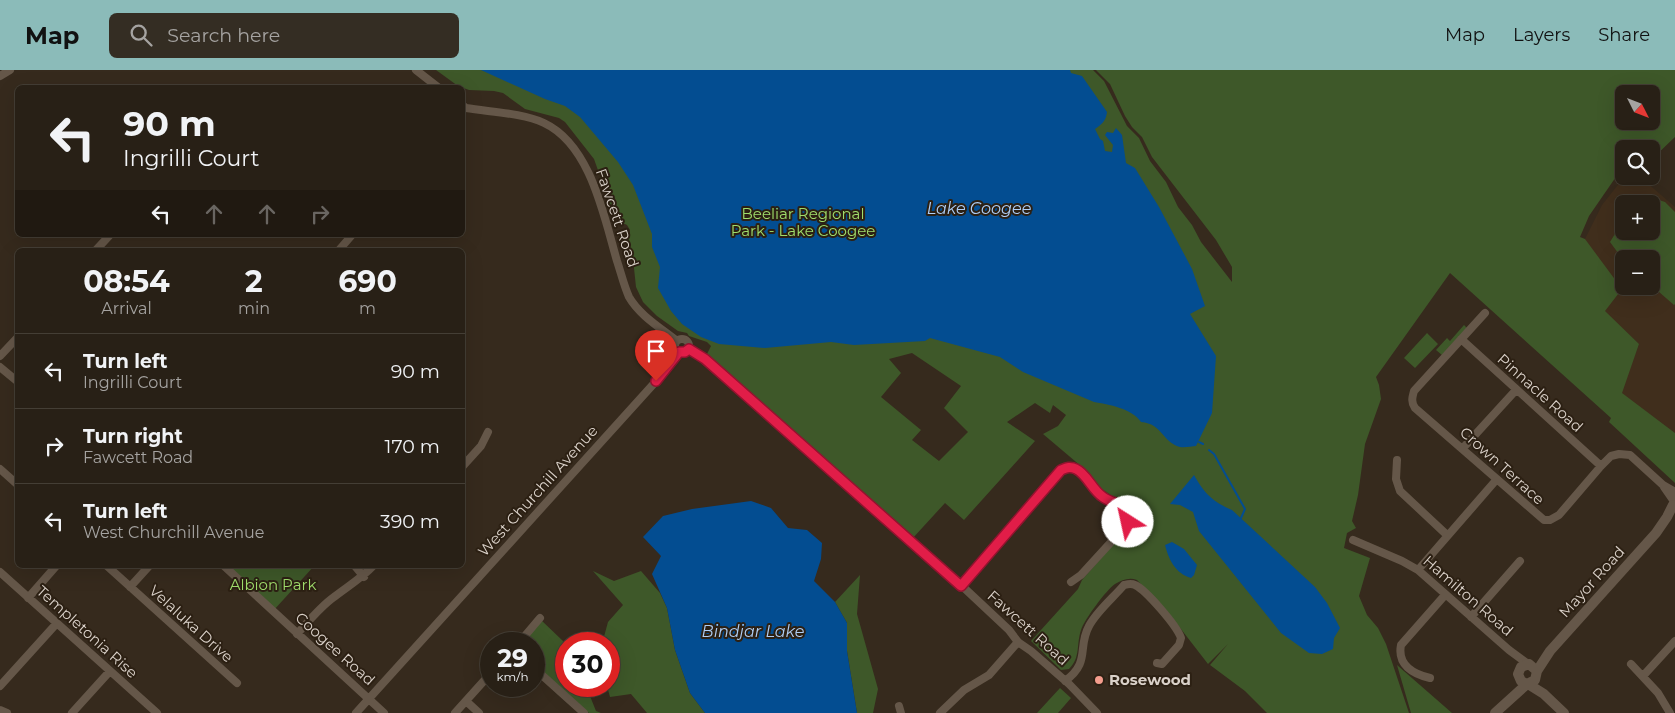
<!DOCTYPE html>
<html lang="en">
<head>
<meta charset="utf-8">
<style>
	:root { --surface:#282016; --page:#342d23; --text:#f1f3f6; --muted:#a5a3a1; --line:#443e35; --accent:#8bbbb9 }
	body { margin:0; font-family:Montserrat,sans-serif; background:var(--page); color:var(--text); height:100vh; display:flex; flex-direction:column; font-size:19px; white-space:nowrap }
	* { box-sizing:border-box; margin:0 }
	p { font-size:16px; color:var(--muted) }
	.icon { flex:none; width:28px; height:28px; fill:none; stroke:currentColor; stroke-width:2; stroke-linecap:round; stroke-linejoin:round }
	.map { position:relative; flex:1; overflow:hidden }
	.drawer { position:absolute; left:15px; top:178px; width:450px; height:320px; display:flex; flex-direction:column; background:var(--surface); border-radius:8px; box-shadow:0 5px 20px #0002,0 0 0 1px var(--line) }
	.drawer>* { flex:none }
	.banner { position:absolute; left:15px; top:15px; width:450px; height:152px; border-radius:8px; box-shadow:0 5px 20px #0002,0 0 0 1px var(--line); background:#282016; color:var(--text); overflow:hidden }
	.needle { width:32px; rotate:132deg }
	.fabs { position:absolute; left:1615px; top:15px; display:grid; gap:10px }
	.fabs a { display:grid; place-items:center; width:45px; height:45px; border-radius:8px; background:var(--surface); box-shadow:0 5px 20px #0002,0 0 0 1px var(--line); font-size:25px }
	.speed { position:absolute; left:480px; top:562px; display:flex; gap:10px; font-size:25px; font-weight:700; text-align:center }
	.speed>* { display:grid; place-content:center; width:65px; height:65px; border-radius:50%; background:var(--surface); box-shadow:0 5px 20px #0002,0 0 0 1px var(--line); line-height:1 }
	.speed small { font-size:12px; font-weight:400 }
	.speed .limit { border:8px solid #d22; background:#fff; color:#111 }
	.pin { position:absolute; display:grid; place-items:center; width:42px; height:42px; color:#fff; margin:-51px -21px; border-radius:50% 50% 50% 0; rotate:-45deg; box-shadow:0 0 5px #0007 }
	.pin .icon { rotate:45deg }
	.me { position:absolute; width:55px; margin:-28px; rotate:325deg; stroke-linejoin:round; filter:drop-shadow(0 0 4px #0008) }
	.turn { display:flex; align-items:center; gap:18px; height:105px; padding:0 25px; font-size:22px }
	.turn .icon { width:65px; height:65px; stroke-width:2.5 }
	.turn b { display:block; font-size:35px; line-height:42px }
	.lanes { display:flex; align-items:center; height:48px; padding:0 25px; background:#0003; justify-content:center; gap:25px; direction:ltr }
	.lanes .off { opacity:.35 }
	.eta { display:flex; justify-content:space-evenly; align-items:center; height:85px; text-align:center }
	.eta b { font-size:30px; font-weight:700; line-height:35px }
	ul { padding:0; list-style:none }
	li { display:flex; align-items:center; gap:15px; height:75px; padding:0 25px; border-top:1px solid var(--line) }
	li div { flex:1 }
	li b { display:block; font-size:19px }
	li em { font-style:normal }
	header { display:flex; align-items:center; gap:30px; box-sizing:border-box; height:70px; padding:0 25px; background:var(--accent); color:#111 }
	header strong { font-size:24px }
	nav { display:flex; gap:28px; margin-inline-start:auto; font-size:18px }
	.search { width:350px; height:45px; background:var(--page); display:flex; align-items:center; gap:12px; box-sizing:border-box; padding:0 18px; border-radius:8px; color:var(--muted); font-size:19px }
	.map>svg:first-child { display:block }
	.built { fill:#402e1c; fill-rule:evenodd }
	.green { fill:#3e5829; fill-rule:evenodd }
	.water { fill:#034d91 }
	.lines { fill:none; stroke-linecap:round; stroke-linejoin:round }
	.stream { stroke:#034d91; stroke-width:2 }
	.minor { stroke:#655749; stroke-width:8 }
	.secondary { stroke:#655749; stroke-width:10 }
	.route-casing { stroke:#92132f; stroke-width:12 }
	.route { stroke:#e11d48; stroke-width:9 }
	.poi-dot { fill:#f49d8d; stroke:#2c2013; stroke-width:2 }
	.labels { text-anchor:middle; stroke-width:4; stroke-linejoin:round; paint-order:stroke }
	.park-label { font-size:15px; fill:#a0de6c; stroke:#2c2013 }
	.street-label { font-size:15px; fill:#dad1c9; stroke:#2c2013 }
	.poi-label { font-size:15px; font-weight:bold; fill:#dad1c9; stroke:#2c2013; text-anchor:start }
	.water-label { font-size:16px; font-style:italic; fill:#b0cff6; stroke:#2c2013 }
</style>
</head>
<body>
<header>
<strong>Map</strong>
<div class="search"><svg class="icon" aria-label="search" viewBox="0 0 24 24"><circle cx="10" cy="10" r="6"/><path d="M15 15l6 6"/></svg>Search here</div>
<nav><a>Map</a><a>Layers</a><a>Share</a></nav>
</header>
<div class="map">
<svg width="1675" height="643" viewBox="0 0 1675 643">
	<rect width="100%" height="100%" fill="#362a1d"/>
	<path class="built" d="M1625 106H1639L1675 137V363L1621 323 1639 274 1604 241 1585 169 1602 135ZM1624 134H1651V161H1624ZM1624 189H1651V216H1624Z"/>
	<path class="green" d="M436 0H1093L1104 11 1127 56 1139 68 1150 91 1166 112 1178 137 1192 155 1201 172 1232 212V197L1216 170 1152 87 1142 67 1132 57 1125 46 1110 14 1096 0H1675V67L1651 90V79H1624V99L1620 101 1589 146 1580 167 1585 169 1622 219 1605 241 1639 274 1622 323 1675 363V413L1609 352 1611 348 1450 203 1376 307 1379 315 1381 329 1365 374 1358 425 1352 451 1356 458 1347 463 1344 478 1370 488 1359 526 1367 545 1378 558 1386 574 1409 643H1267L1245 621 1210 595 1228 574 1208 594 1167 541 1137 510C1129 507 1122 510 1115 514 1107 519 1084 550 1081 560 1076 575 1081 587 1069 599L1061 600 1031 571 1078 519 1082 510 1134 451 1135 446 1134 440 1100 418 1082 397 1043 364 1058 356 1066 345 1053 335 1050 343 1035 333 1007 352 1035 371 964 450 945 433 912 469 707 284 711 276 707 272 689 266 687 263 678 261 657 246 643 232 636 217 633 189 628 171 630 160 627 155 623 153 611 137 594 89 565 52 559 48 525 39 503 23 494 21 469 20 458 16ZM1624 24H1651V51H1624ZM912 283 961 316 944 338 968 362 939 391 912 370 921 360 881 327 901 303 889 289Z
		M1647 126 1665 132 1675 142V234L1674 235 1651 215V189H1624V191L1610 172 1624 149V161H1651V134H1638Z
		M1464 255 1467 258 1442 285 1436 280 1447 268 1450 271Z
		M1427 263 1438 274 1415 298 1404 288Z
		M223 495H315L273 541Z
		M593 501 614 511 641 501 660 523 667 538 675 580 690 623 705 643H647L631 624 610 627 607 616H609V574H602L608 552 623 535Z
		M860 505 857 544 878 619 873 643H857L847 581V553L835 532Z
		M541 550 563 571 564 585 566 594V616H586L596 641 601 643H589L534 594V574H522Z
		M1397 595 1452 643H1411Z
		M1060 618 1071 628 1058 643H1037Z"/>
	<path class="water" d="M481 0H1070L1071 3 1082 6 1107 42C1106 51 1102 54 1095 59L1100 69 1103 71 1105 81 1112 82 1113 75 1105 65 1107 62 1113 63 1116 58 1122 65 1126 93 1135 98 1159 137 1192 199 1205 236 1190 244 1216 286 1212 343 1196 376C1192 376 1185 378 1180 377 1162 372 1163 354 1141 352 1133 339 1108 334 1094 332L1023 302 1000 287 930 268 925 271 854 275 831 272 765 278 719 274 701 267 682 254 671 241 658 218 660 197 652 177V164L633 115 618 92 580 47 565 36 545 29Z
		M1194 405C1204 423 1213 432 1232 440L1315 517 1327 533 1340 558 1334 568 1333 579 1322 584 1309 583 1281 563 1199 461 1193 442 1180 435 1170 434Z
		M751 431 771 438 788 458 807 460 822 473 821 489 814 511 835 532 847 553V581L857 643H705L690 623 675 580 667 538 652 504 661 486 643 467 663 446 692 439Z
		M1172 472 1184 479 1197 495 1194 505 1191 508C1175 503 1169 490 1165 475Z"/>
	<g class="lines">
		<path class="stream" d="M1199 372 1203 374
			M1209 380 1214 384 1245 439 1241 448"/>
		<path class="minor" d="M416 0 439 18
			M0 6 10 0
			M462 35 466 38C490 42 523 43 544 53 591 75 604 147 617 191 621 203 624 216 629 227 640 246 661 258 677 271
			M96 180 109 166
			M339 180 352 165
			M1485 243 1414 321C1412 328 1411 332 1415 338L1544 450H1550L1559 445 1601 396 1611 386 1619 384 1630 385 1663 415 1675 422
			M675 276a7 7 0 1 1 14 0a7 7 0 1 1-14 0Z
			M1461 269 1601 396
			M689 279 705 289 961 515 1009 560 1018 572 1031 581 1069 614 1097 643
			M0 286 18 267
			M0 297 18 312
			M1463 378 1516 320
			M1397 390 1396 409 1400 421 1447 465
			M462 397 481 376 488 362
			M0 399 18 415
			M1664 417 1673 430
			M1353 470 1402 491 1418 500 1509 580 1528 594
			M106 495 237 613
			M223 495 384 643
			M354 495 364 507
			M1418 500 1497 409
			M0 502 157 643
			M961 515 1061 400C1082 391 1088 418 1103 428 1111 433 1127 434 1129 445 1130 450 1126 455 1123 459L1081 505 1071 512
			M130 517 150 495
			M28 528 57 495
			M1471 547 1520 491
			M297 564C309 551 320 537 334 527 348 516 362 508 374 495
			M518 574 540 548
			M1631 594 1658 623 1670 643
			M534 598 584 643
			M1643 606 1675 571
			M1430 608C1413 604 1397 595 1401 575L1445 525
			M1065 611C1091 592 1077 578 1089 556 1097 541 1113 528 1124 515 1128 514 1131 513 1135 515 1146 520 1177 556 1181 568L1179 575 1162 594 1157 593
			M0 616 57 553
			M466 631 479 643
			M899 636 901 643
			M0 640 7 643
			M72 643 110 601
			M356 643 668 298 679 282
			M455 643 491 603
			M940 643 964 620 989 605 1018 572"/>
		<path class="secondary" d="M1537 601 1550 581 1656 463 1667 447 1673 435
			M1528 614 1544 624 1564 643
			M1495 643 1527 614 1535 610 1537 601 1529 594 1521 597 1518 604 1521 611 1527 614"/>
	</g>
	<g class="lines">
		<defs>
			<path id="route" d="M656 311 679 282H685L689 279 705 289 961 516 1061 400C1066 398 1070 396 1076 399 1087 404 1092 420 1103 427 1109 432 1122 434 1126 440 1129 444 1129 447 1128 452"/>
		</defs>
		<use href="#route" class="route-casing"/>
		<use href="#route" class="route"/>
	</g>
	<circle class="poi-dot" cx="1099" cy="610" r="5"/>
	<g class="labels">
		<g class="park-label">
			<text x="803" y="149">Beeliar Regional<tspan x="803" dy="17">Park - Lake Coogee</tspan></text>
			<text x="273" y="520">Albion Park</text>
		</g>
		<g class="street-label">
			<text transform="translate(617 148) rotate(71)" y="5">Fawcett Road</text>
			<text transform="translate(1540 323) rotate(42)" y="5">Pinnacle Road</text>
			<text transform="translate(1502 396) rotate(42)" y="5">Crown Terrace</text>
			<text transform="translate(538 421) rotate(-48)" y="5">West Churchill Avenue</text>
			<text transform="translate(1592 512) rotate(-48)" y="5">Mayor Road</text>
			<text transform="translate(1468 526) rotate(41)" y="5">Hamilton Road</text>
			<text transform="translate(191 554) rotate(42)" y="5">Velaluka Drive</text>
			<text transform="translate(1028 558) rotate(42)" y="5">Fawcett Road</text>
			<text transform="translate(87 562) rotate(42)" y="5">Templetonia Rise</text>
			<text transform="translate(335 579) rotate(42)" y="5">Coogee Road</text>
		</g>
		<g class="poi-label">
			<text x="1109" y="615">Rosewood</text>
		</g>
		<g class="water-label">
			<text x="979" y="144">Lake Coogee</text>
			<text x="753" y="567">Bindjar Lake</text>
		</g>
	</g>
</svg>
<div class="fabs">
<a><svg class="needle" viewBox="-14 -14 28 28"><path d="M0-13l5 13h-10z" fill="#e53935"/><path d="M0 13l5-13h-10z" fill="#a5a3a1"/></svg></a>
<a><svg class="icon" aria-label="search" viewBox="0 0 24 24"><circle cx="10" cy="10" r="6"/><path d="M15 15l6 6"/></svg></a>
<a>+</a>
<a>−</a>
</div>
<div class="speed"><div>29<small>km/h</small></div><div class="limit">30</div></div>
<div class="pin" style="left:656px;top:311px;background:#d93025"><svg class="icon" aria-label="arrive" viewBox="0 0 24 24"><path d="M6 21V4h12l-3 4 3 4H6"/></svg></div>
<svg class="me" style="left:1128px;top:452px" viewBox="-20 -20 40 40"><circle r="19" fill="#fff"/><path d="M0-13L10 11 0 6-10 11z" fill="#e11d48"/></svg>
<div class="banner">
<div class="turn"><svg class="icon" aria-label="left" viewBox="0 0 24 24"><path d="M17 20v-9H6M10 6l-5 5 5 5"/></svg><div><b>90 m</b>Ingrilli Court</div></div>
<div class="lanes"><svg class="icon" aria-label="left" viewBox="0 0 24 24"><path d="M17 20v-9H6M10 6l-5 5 5 5"/></svg><svg class="icon off" aria-label="ahead" viewBox="0 0 24 24"><path d="M12 20V5M6 11l6-6 6 6"/></svg><svg class="icon off" aria-label="ahead" viewBox="0 0 24 24"><path d="M12 20V5M6 11l6-6 6 6"/></svg><svg class="icon off" aria-label="right" viewBox="0 0 24 24"><path d="M7 20v-9h11M14 6l5 5-5 5"/></svg></div>
</div>
<section class="drawer">
<div class="eta">
<div><b>08:54</b><p>Arrival</p></div>
<div><b>2</b><p>min</p></div>
<div><b>690</b><p>m</p></div>
</div>
<ul>
<li><svg class="icon" aria-label="left" viewBox="0 0 24 24"><path d="M17 20v-9H6M10 6l-5 5 5 5"/></svg><div><b>Turn left</b><p>Ingrilli Court</p></div><em>90 m</em></li>
<li><svg class="icon" aria-label="right" viewBox="0 0 24 24"><path d="M7 20v-9h11M14 6l5 5-5 5"/></svg><div><b>Turn right</b><p>Fawcett Road</p></div><em>170 m</em></li>
<li><svg class="icon" aria-label="left" viewBox="0 0 24 24"><path d="M17 20v-9H6M10 6l-5 5 5 5"/></svg><div><b>Turn left</b><p>West Churchill Avenue</p></div><em>390 m</em></li>
</ul>
</section>
</div>
</body>
</html>
